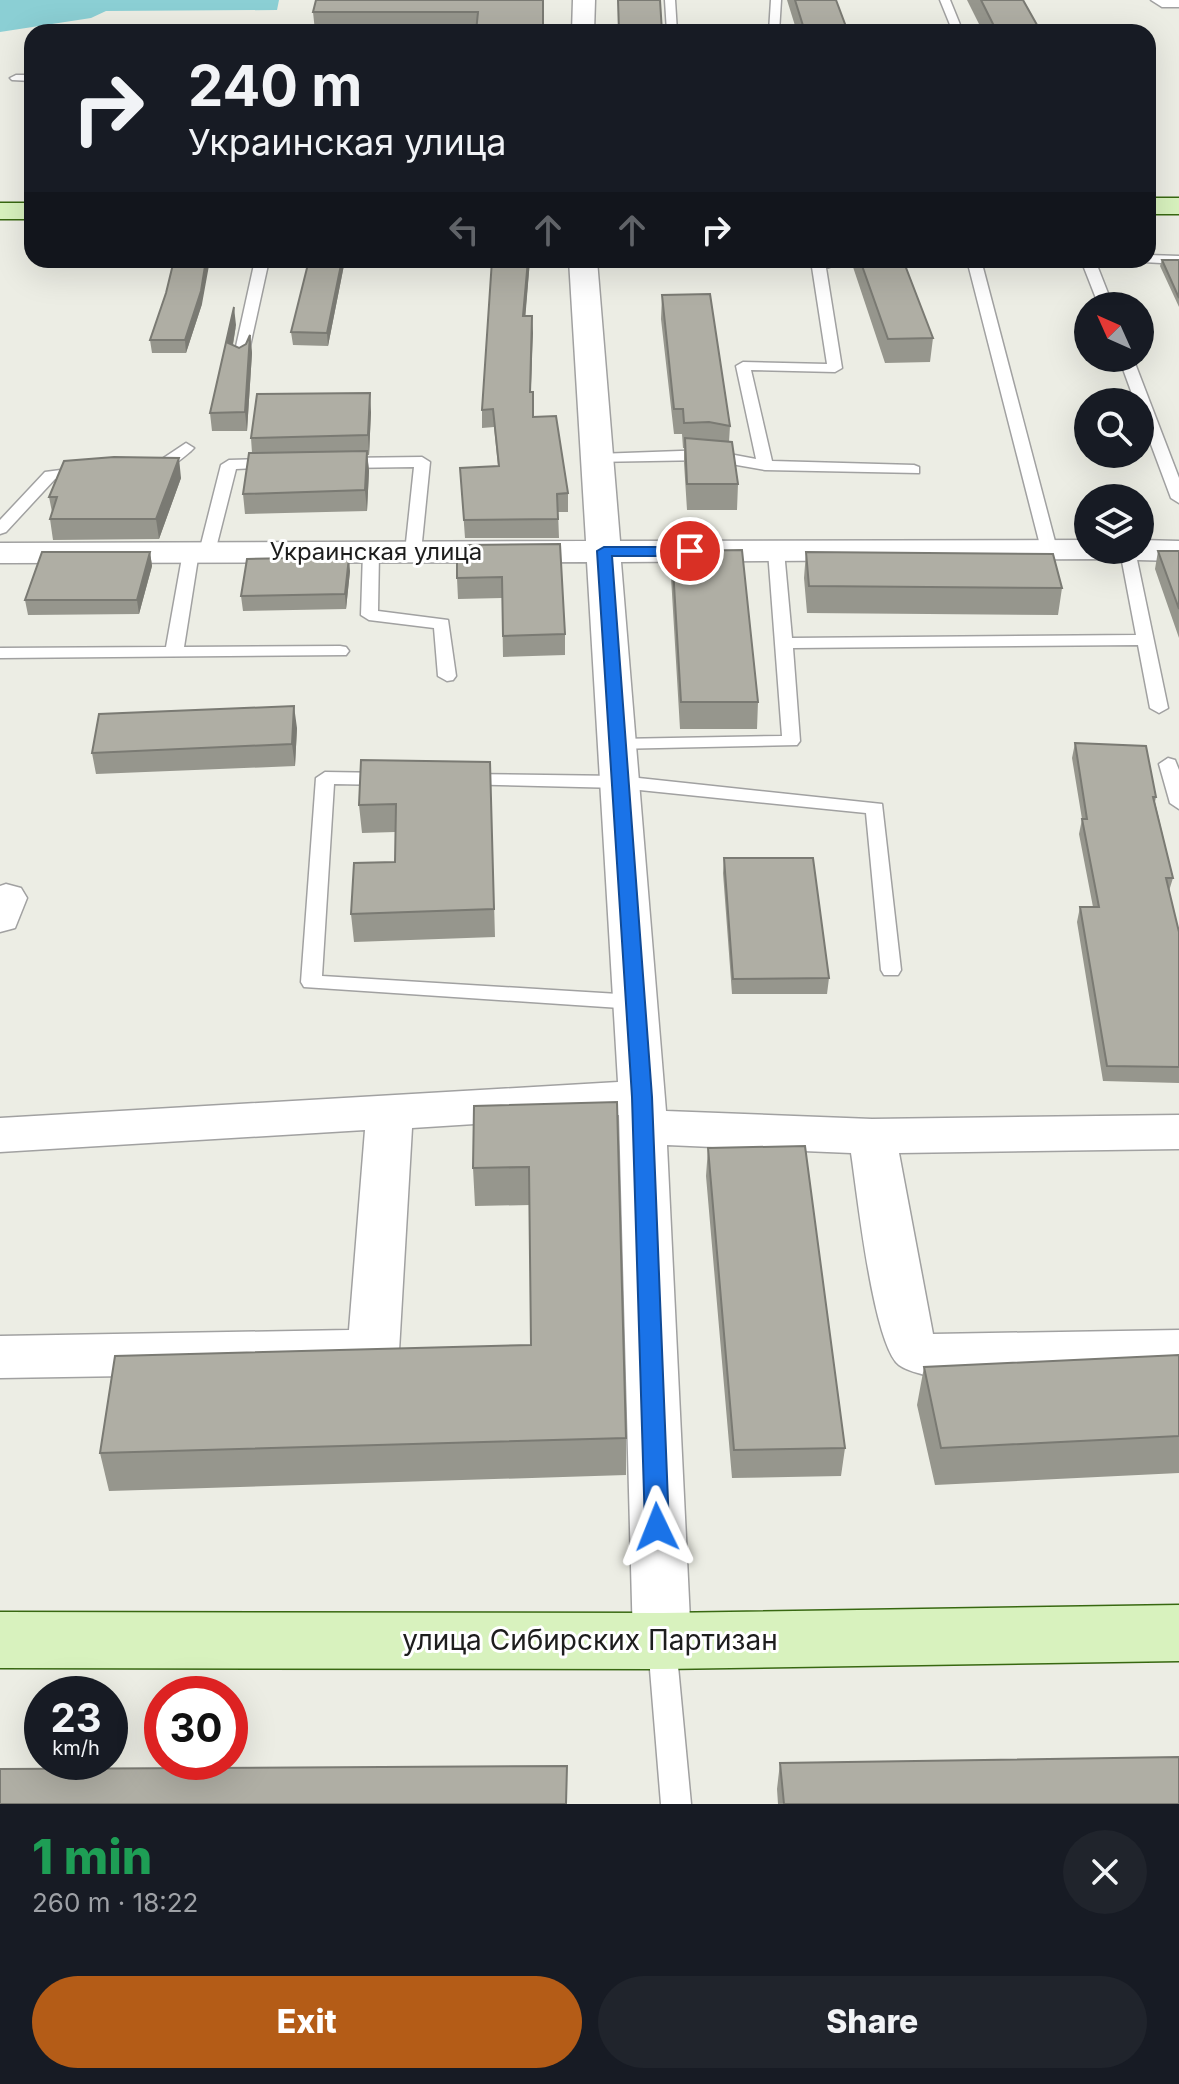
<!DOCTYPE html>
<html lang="en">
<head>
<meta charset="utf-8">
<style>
	:root { --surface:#171b24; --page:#20242c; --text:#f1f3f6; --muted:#9ea1a6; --accent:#b45c17 }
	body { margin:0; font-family:Inter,sans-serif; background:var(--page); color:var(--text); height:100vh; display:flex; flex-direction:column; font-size:30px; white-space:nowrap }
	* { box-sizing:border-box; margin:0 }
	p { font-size:26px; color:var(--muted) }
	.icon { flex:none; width:44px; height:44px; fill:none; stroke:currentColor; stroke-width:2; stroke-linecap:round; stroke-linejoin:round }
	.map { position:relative; height:1804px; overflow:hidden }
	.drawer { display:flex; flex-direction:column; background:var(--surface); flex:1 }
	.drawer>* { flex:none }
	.banner { position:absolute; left:24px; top:24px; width:1132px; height:244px; border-radius:24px; box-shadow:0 8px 32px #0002; background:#171b24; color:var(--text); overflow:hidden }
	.needle { width:52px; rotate:315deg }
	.controls { position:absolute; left:1074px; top:292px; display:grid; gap:16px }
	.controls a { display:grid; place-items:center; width:80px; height:80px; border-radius:50%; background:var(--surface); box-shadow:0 8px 32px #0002; font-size:40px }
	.speed { position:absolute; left:24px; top:1676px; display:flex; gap:16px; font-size:40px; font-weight:700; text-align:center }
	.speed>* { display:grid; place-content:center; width:104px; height:104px; border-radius:50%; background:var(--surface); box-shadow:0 8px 32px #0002; line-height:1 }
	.speed small { font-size:20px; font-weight:400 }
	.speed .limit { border:12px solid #d22; background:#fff; color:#111 }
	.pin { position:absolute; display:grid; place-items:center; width:68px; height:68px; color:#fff; margin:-34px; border:4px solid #fff; border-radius:50%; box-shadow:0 2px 8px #0007 }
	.me { position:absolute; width:88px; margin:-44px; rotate:358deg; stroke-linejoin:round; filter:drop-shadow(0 0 6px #0008) }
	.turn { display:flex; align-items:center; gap:28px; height:168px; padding:0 32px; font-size:36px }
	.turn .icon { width:104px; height:104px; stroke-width:2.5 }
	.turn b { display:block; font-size:56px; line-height:68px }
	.lanes { display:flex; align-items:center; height:76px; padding:0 32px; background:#0003; justify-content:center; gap:40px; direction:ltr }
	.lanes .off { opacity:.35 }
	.round { display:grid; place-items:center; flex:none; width:84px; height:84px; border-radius:42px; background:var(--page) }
	.overview { display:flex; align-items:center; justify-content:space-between; height:136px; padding:0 32px }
	h1 { font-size:48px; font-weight:800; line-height:60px; color:#1e9e55 }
	.primary-button { display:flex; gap:16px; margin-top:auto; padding:16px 32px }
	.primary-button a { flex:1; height:92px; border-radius:48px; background:var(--accent); color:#fff; font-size:32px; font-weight:800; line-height:92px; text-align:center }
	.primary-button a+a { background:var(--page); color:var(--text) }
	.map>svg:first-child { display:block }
	.pitch { fill:#8bcfd4 }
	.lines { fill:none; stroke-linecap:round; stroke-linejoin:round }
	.lane-casing { stroke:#a1a1a1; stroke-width:3 }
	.street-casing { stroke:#a1a1a1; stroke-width:3 }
	.secondary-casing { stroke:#386811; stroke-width:3 }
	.lane { fill:#fff; fill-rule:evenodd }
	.street { fill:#fff; fill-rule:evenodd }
	.secondary { fill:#d8f2be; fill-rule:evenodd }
	.wall { fill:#96968d }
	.shaded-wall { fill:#7a7a73 }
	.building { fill:#afaea4; stroke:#7a7a73; stroke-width:2 }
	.route { fill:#1a73e8; stroke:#114b97; stroke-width:2 }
	.labels { text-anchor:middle; stroke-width:6; stroke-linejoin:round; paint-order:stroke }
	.street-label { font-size:24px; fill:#1d1d1d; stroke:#fff }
	.near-street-label { font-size:28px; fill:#1d1d1d; stroke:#fff }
</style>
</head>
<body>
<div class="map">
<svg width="1179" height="1804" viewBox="0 0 1179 1804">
	<rect width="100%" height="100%" fill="#ecede4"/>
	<path class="pitch" d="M0 0H279L277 10 106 11 91 18 0 32Z"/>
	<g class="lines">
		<defs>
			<path id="lane" d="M665 0H675L677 32H667Z
				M771 0H781L779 32H769Z
				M940 0H950L963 32H953Z
				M16 75H32V81L12 80 10 78Z
				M1148 255 1179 256V264L1143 262 1148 260Z
				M255 260H269L247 360 240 364 233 360Z
				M819 260H851L826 268 842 368 835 372 751 370 772 461 914 465 919 467V473L765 470 708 460 592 462 589 459 597 454 708 450 756 459 736 366 743 362 827 364 812 267Z
				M967 260H981L1057 549 1055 552H1043L1041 549Z
				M1081 260H1095L1113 306H1099Z
				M1119 358H1133L1179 478V503L1171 498 1140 415V402H1135Z
				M186 443 194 448 191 451C178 462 160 479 143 466L159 461Z
				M422 457 430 462 421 552 413 557 405 552 414 467 343 468 335 463 343 458Z
				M271 459 279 464 276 467 236 469 215 552 207 557 199 552 184 647 340 646 346 647 349 651 346 655 0 658V648L166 647 183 552 191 547 199 552 221 465 229 460Z
				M84 467 89 469V475L55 479 6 532 0 534V520L45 472Z
				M776 546 784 551 792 638 1136 635 1120 551 1135 550 1168 708 1159 713 1150 708 1138 645 793 648 800 741 797 745 612 749 609 745 612 741 618 739 782 736 768 551Z
				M371 547 379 552 378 611 448 620 456 676 453 680 447 681 438 676 434 628 369 620 361 615 363 552Z
				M1168 758 1175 760 1179 770V809L1170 803 1159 764Z
				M325 772 387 773 396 779 387 785 334 784 322 976 635 995 642 997 646 1002 642 1007 635 1009 304 987 301 982 316 778Z
				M463 774 620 776 882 804 901 970 898 975H884L881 970 866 813 620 788 456 784 454 780Z
				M662 1632 672 1636 676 1645 691 1804H661L648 1645 652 1636Z"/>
			<path id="street" d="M573 0H595L594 32H572Z
				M1151 0H1179V7H1162Z
				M569 260H597L620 541 1088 540V550H1140V540L1179 541V561L1095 559 621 562 666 1111 872 1119 1179 1115V1149L899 1153 933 1334 1179 1330V1372L928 1376C919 1373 907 1371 899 1365 873 1345 857 1191 851 1153L667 1145 691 1641 683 1660 662 1668 641 1660 633 1641 619 1115 412 1128 399 1351 391 1366 373 1372 0 1378V1336L349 1330 365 1130 0 1152V1118L618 1082 587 562 0 563V543L586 541Z
				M6 884 21 888 27 898 15 928 0 932V886Z"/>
			<path id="secondary" d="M1148 198H1179V214H1148Z
				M0 203H32V219H0Z
				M1179 1605V1661L662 1669 0 1668V1612L662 1613Z"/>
		</defs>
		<use href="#lane" class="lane-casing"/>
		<use href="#street" class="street-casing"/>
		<use href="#secondary" class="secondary-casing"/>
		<use href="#lane" class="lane"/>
		<use href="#street" class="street"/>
		<use href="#secondary" class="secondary"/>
	</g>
	<path class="wall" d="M316 0H544L543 32 476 31H315L313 12Z
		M787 0H836L848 32H797Z
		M967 0H1023L1041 32H983Z
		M309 260H345L328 346 293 345 291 332Z
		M492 260H530L525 316H532L531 392 533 417 568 493V512H558L559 538H465L460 468 498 466 494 427 482 428V410Z
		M852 260H903L933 338 930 362 885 363 852 264Z
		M1162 260H1179V307L1160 266Z
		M662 295 730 426 729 442 738 484 737 510H687L684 463V448H683L682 434H674L661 319Z
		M202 304 186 353H152L150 340Z
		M236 325 233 345 239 348 246 344 250 335 252 353 247 431H212L210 413Z
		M371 412 369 455H367L369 471 367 511 245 514 243 494 252 453 251 438Z
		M181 478 159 539 53 540 50 519 52 512 49 497Z
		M466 545 565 634V655L503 657 502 598 458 599 457 578 467 548Z
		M672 551 758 702 757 729H680L671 577Z
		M1158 551H1179V638L1155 569Z
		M150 552 152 566 139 614 28 615 25 600Z
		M806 552 1062 588 1058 615 807 613 804 578Z
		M350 571 346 609 243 611 241 596Z
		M297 728 295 766 96 774 92 753Z
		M1075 743 1156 797 1155 802 1173 878 1169 891 1179 932V1083L1103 1081 1077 922 1080 907H1093L1079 834 1082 819 1072 758Z
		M490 762 495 937 354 942 351 914 395 862V832L362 833 359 805Z
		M724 858 829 978 827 994H732L723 873Z
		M617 1102 626 1438V1475L109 1491 100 1453 531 1345 530 1205 475 1206 473 1168Z
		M708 1148 845 1448 841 1476 732 1478 706 1176Z
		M1179 1355V1473L935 1485 917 1405 924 1367Z
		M780 1763 1179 1804H778L777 1789Z"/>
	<path class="shaded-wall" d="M206 260H210L202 304 186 353 185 340Z
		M342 260H345L328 346 327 333Z
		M528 260H530L524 333 523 316Z
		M234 307 236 325 230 361 228 343Z
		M532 316 533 333 530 410V392Z
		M250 335 252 353 247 431 245 412Z
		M370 393 371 412 369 455 368 435Z
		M367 451 369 471 367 511 365 490Z
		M179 458 181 478 159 539 156 519Z
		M150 552 152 566 139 614 137 600Z
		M349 557 350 571 346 609 345 594Z
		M294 706 297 728 295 766 292 744Z"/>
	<path class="building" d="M316 0H543V32H476L478 12H313Z
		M618 0H660L662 32H619Z
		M795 0H836L848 32H805Z
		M981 0H1023L1041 32H997Z
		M174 260H206L201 291 185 340H150L166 293Z
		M309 260H342L327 333 291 332Z
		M492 260H528L523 316H532L530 392H533V417L556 416 568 493 557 494 558 519 464 520 460 468 499 466 493 409 482 410Z
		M860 260H903L933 338 888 339Z
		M1162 260H1179V298Z
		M710 294 730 426 709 422 684 423 683 409H674L662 295Z
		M234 307 228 343 239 348 246 344 250 335 245 412 210 413Z
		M370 393 368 435 251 438 257 394Z
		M685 438 732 442 738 484H687Z
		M367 451 365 490 243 494 249 453Z
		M114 457 179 458 156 519H50L57 497H49L64 461Z
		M560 544 565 634 503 636 502 577 457 578V548H467L466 545Z
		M742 550 758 702H681L672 551Z
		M1158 551H1179V609Z
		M42 552H150L137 600H25Z
		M806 552 1053 554 1062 588 809 586Z
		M349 557 345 594 241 596 247 559Z
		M294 706 292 744 92 753 99 714Z
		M1075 743 1146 746 1156 797H1153L1173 878H1166L1179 932V1067L1107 1066 1080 907H1099L1082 819H1087Z
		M361 760 490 762 494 909 351 914 354 863 395 862 396 804 359 805Z
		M724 858H813L829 978 733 979Z
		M617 1102 626 1438 100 1453 115 1356 531 1345 529 1167 473 1168 474 1106Z
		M805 1146 845 1448 734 1450 708 1148Z
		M1179 1355V1436L941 1448 924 1367Z
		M1179 1757V1804H784L780 1763Z
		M567 1766 566 1804H0V1769Z"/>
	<path class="route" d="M604 547H690L697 551 690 556H612L652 1097 669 1527 666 1534 657 1537 648 1534 645 1527 632 1097 597 551Z"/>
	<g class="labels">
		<g class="street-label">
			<text x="376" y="560">Украинская улица</text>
		</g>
		<g class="near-street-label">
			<text x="590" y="1650">улица Сибирских Партизан</text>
		</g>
	</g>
</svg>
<div class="controls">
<a><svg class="needle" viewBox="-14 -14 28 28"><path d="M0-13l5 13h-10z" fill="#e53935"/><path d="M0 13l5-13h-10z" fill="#9ea1a6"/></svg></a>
<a><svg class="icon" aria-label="search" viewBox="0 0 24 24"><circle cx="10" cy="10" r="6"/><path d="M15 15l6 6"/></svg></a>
<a><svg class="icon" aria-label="layers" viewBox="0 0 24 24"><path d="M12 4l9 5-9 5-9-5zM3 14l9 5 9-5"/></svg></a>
</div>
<div class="speed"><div>23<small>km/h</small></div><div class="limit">30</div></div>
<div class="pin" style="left:690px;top:551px;background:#d93025"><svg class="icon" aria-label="arrive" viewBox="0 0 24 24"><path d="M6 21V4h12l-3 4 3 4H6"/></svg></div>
<svg class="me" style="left:657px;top:1527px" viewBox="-20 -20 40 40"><path d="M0-17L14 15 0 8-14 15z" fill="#1a73e8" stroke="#fff" stroke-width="4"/></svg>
<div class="banner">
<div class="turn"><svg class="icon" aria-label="right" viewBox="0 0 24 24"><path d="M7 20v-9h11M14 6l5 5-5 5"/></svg><div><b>240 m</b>Украинская улица</div></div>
<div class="lanes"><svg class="icon off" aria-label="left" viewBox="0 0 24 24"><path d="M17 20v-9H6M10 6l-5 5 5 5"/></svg><svg class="icon off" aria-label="ahead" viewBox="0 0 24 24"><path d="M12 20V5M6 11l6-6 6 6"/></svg><svg class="icon off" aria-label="ahead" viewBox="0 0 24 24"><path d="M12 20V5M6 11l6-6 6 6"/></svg><svg class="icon" aria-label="right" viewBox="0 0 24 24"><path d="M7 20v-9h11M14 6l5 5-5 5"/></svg></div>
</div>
</div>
<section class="drawer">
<div class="overview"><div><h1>1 min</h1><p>260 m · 18:22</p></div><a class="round"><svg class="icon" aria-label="close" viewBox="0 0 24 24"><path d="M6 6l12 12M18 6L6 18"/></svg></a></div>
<div class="primary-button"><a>Exit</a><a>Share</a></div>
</section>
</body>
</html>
